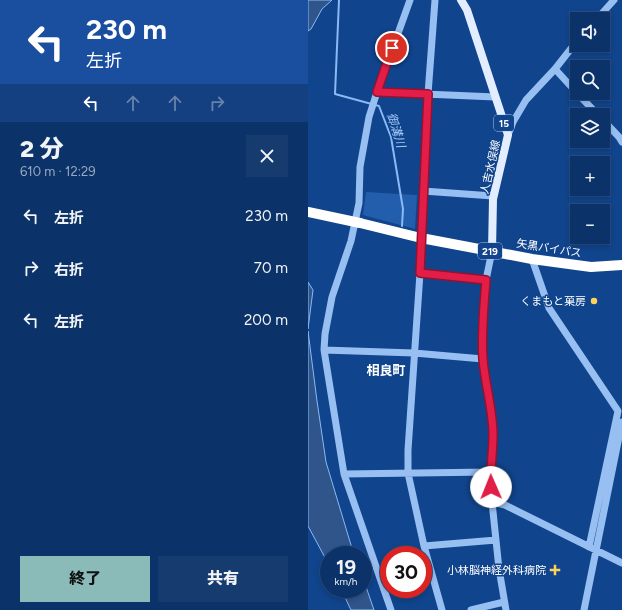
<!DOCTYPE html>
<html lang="ja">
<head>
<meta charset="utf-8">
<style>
	:root { --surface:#0c3369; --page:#153b6f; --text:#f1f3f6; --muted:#9aaac0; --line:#2c4e7d; --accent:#8bbbb9 }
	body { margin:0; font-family:Figtree,"Noto Sans JP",sans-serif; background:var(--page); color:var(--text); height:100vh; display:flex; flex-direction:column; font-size:15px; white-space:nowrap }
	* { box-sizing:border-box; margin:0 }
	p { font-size:13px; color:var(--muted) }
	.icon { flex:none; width:22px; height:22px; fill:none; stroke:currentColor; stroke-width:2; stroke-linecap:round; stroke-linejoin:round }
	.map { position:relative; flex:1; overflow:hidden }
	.panel { display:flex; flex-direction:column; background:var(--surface); width:308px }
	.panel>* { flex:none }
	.banner { background:#1a4fa0; color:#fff; overflow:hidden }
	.controls { position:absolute; left:262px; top:12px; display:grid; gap:8px }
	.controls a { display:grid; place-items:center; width:40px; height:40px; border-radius:0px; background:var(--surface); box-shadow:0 2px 6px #0003,0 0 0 1px var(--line); font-size:20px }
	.speed { position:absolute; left:12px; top:546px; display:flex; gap:8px; font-size:20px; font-weight:700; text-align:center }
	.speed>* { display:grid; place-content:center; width:52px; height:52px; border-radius:50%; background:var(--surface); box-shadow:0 2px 6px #0003,0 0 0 1px var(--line); line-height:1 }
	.speed small { font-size:10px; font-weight:400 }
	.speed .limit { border:6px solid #d22; background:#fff; color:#111 }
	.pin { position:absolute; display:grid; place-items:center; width:34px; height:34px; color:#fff; margin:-17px; border:2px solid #fff; border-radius:50%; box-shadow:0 1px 4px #0007 }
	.me { position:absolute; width:44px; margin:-22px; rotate:359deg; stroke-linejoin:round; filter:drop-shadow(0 0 3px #0008) }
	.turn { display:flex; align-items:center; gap:14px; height:84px; padding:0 20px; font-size:18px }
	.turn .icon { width:52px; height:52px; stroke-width:2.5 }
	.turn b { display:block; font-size:28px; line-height:34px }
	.lanes { display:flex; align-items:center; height:38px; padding:0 20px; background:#0003; justify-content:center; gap:20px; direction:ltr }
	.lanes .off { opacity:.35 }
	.round { display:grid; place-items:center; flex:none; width:42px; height:42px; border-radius:0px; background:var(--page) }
	.headline { display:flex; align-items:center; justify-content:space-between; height:68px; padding:0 20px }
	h1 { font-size:24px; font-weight:800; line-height:30px }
	.button { display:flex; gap:8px; margin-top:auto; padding:8px 20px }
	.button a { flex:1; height:46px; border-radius:0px; background:var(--accent); color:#111; font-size:16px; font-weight:800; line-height:46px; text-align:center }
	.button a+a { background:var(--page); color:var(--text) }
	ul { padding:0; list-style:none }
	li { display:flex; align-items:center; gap:12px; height:52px; padding:0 20px }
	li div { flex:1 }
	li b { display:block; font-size:15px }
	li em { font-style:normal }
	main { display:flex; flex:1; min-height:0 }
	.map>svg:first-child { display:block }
	.green { fill:#225eac }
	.water { fill:#2f558b; stroke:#89baf6 }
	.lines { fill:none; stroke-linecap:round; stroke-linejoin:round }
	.stream { stroke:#89baf6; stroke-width:2 }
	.minor { stroke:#97bff2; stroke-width:7 }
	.major { stroke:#e2edff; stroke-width:8 }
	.highway { stroke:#fff; stroke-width:10 }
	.highway-bridge { stroke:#fff; stroke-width:10 }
	.route-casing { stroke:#92132f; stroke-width:10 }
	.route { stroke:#e11d48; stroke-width:7 }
	.poi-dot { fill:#ffd258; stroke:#10448c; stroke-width:1.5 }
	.labels { text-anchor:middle; stroke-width:3; stroke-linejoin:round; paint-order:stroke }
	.shield { fill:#10448c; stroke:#b7c7dc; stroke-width:1 }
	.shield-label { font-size:10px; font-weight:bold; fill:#fff }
	.street-label { font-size:11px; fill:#fff; stroke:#10448c }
	.poi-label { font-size:11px; fill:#fff; stroke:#10448c; text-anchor:end }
	.water-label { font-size:12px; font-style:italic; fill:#a3c9f9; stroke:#10448c }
	.quarter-label { font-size:13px; font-weight:bold; fill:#fff; stroke:#10448c }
</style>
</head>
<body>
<main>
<section class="panel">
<div class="banner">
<div class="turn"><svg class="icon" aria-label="left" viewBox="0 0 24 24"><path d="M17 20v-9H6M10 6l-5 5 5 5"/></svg><div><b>230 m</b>左折</div></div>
<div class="lanes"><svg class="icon" aria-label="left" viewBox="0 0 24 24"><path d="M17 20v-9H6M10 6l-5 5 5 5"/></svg><svg class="icon off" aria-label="ahead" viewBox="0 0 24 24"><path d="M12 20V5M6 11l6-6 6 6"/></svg><svg class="icon off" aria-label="ahead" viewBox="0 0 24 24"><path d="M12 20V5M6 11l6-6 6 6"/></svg><svg class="icon off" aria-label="right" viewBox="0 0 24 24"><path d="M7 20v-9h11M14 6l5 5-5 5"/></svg></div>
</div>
<div class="headline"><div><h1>2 分</h1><p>610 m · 12:29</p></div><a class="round"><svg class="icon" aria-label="close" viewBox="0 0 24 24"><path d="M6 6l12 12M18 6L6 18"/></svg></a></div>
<ul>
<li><svg class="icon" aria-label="left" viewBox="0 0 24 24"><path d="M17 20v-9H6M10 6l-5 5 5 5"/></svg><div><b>左折</b></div><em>230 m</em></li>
<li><svg class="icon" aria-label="right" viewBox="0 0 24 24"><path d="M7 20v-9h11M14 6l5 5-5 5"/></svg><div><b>右折</b></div><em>70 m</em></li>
<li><svg class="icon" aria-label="left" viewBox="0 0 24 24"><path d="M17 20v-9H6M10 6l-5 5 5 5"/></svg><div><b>左折</b></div><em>200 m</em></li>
</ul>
<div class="button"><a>終了</a><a>共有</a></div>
</section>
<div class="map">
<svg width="314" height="610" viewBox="0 0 314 610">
	<rect width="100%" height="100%" fill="#10448c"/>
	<path class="green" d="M58 192 109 195 107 229 55 215Z"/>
	<path class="water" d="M0 0H24L14 9 3 29 0 31Z
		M0 282 5 290 0 329Z
		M0 331 9 401 18 462 46 555H21V565L0 526Z
		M55 578 66 610H43L33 589H55Z"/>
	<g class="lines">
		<path class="stream" d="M31 0 27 94 71 106 83 137 95 209 94 226"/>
		<path class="minor" d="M127 0 120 94 112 273 100 450V473L116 546 134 610
			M289 19 306 0
			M247 69 269 93
			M69 92 187 97
			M269 93 290 115
			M295 120 311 137 314 142
			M200 135 205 122 218 100 247 69 269 41
			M115 191 185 196
			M184 251 178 280 175 321V359L184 412 185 436 182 472 184 502 191 569 198 610
			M224 259 241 308 310 411 281 547
			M112 273 178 280
			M16 350 106 353 175 359
			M36 474 182 472
			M184 502 197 505 314 563
			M116 546 188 540
			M83 610 36 474 16 350 17 334 24 297 43 241 51 203 52 167 61 117 69 92 102 0
			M163 610 196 602
			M276 610 314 422"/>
		<path class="major" d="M153 0 159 10 200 135 185 199 184 251"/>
		<path class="highway" d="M52 223 113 238 224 259 283 267 314 265"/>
		<path class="highway-bridge" d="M0 212 52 223"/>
	</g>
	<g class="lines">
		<defs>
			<path id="route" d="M84 48 69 92 120 94 112 273 178 280C176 306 173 333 175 359 177 385 185 409 185 435 185 453 182 470 183 487"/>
		</defs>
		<use href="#route" class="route-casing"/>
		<use href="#route" class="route"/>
	</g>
	<g class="poi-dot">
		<circle cx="286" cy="301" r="4"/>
		<path d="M245 564h4v4h4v4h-4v4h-4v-4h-4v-4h4z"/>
	</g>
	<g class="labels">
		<g class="shield">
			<rect x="186" y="115" width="20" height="16" rx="3"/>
			<rect x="170" y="243" width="24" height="16" rx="3"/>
		</g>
		<g class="shield-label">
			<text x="196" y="127">15</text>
			<text x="182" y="255">219</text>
		</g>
		<g class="street-label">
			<text transform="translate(182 167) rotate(-77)" y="4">人吉水俣線</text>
			<text transform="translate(241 248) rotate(9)" y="4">矢黒バイパス</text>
		</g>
		<g class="poi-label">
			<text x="278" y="305">くまもと菓房</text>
			<text x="238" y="574">小林脳神経外科病院</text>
		</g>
		<g class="water-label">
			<text transform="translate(88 130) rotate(73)" y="4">御溝川</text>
		</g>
		<g class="quarter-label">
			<text x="78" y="375">相良町</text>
		</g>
	</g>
</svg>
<div class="controls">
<a><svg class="icon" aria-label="sound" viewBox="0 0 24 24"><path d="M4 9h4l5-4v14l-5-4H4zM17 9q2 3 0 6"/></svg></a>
<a><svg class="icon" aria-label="search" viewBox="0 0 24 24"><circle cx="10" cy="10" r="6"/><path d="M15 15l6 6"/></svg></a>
<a><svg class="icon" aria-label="layers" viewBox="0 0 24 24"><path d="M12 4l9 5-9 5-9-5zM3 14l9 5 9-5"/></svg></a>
<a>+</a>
<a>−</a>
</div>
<div class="speed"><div>19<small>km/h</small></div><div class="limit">30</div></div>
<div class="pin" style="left:84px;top:48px;background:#d93025"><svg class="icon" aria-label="arrive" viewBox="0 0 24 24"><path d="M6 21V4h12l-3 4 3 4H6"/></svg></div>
<svg class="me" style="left:183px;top:487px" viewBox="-20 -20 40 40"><circle r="19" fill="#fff"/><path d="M0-13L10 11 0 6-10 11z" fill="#e11d48"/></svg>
</div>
</main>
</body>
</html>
